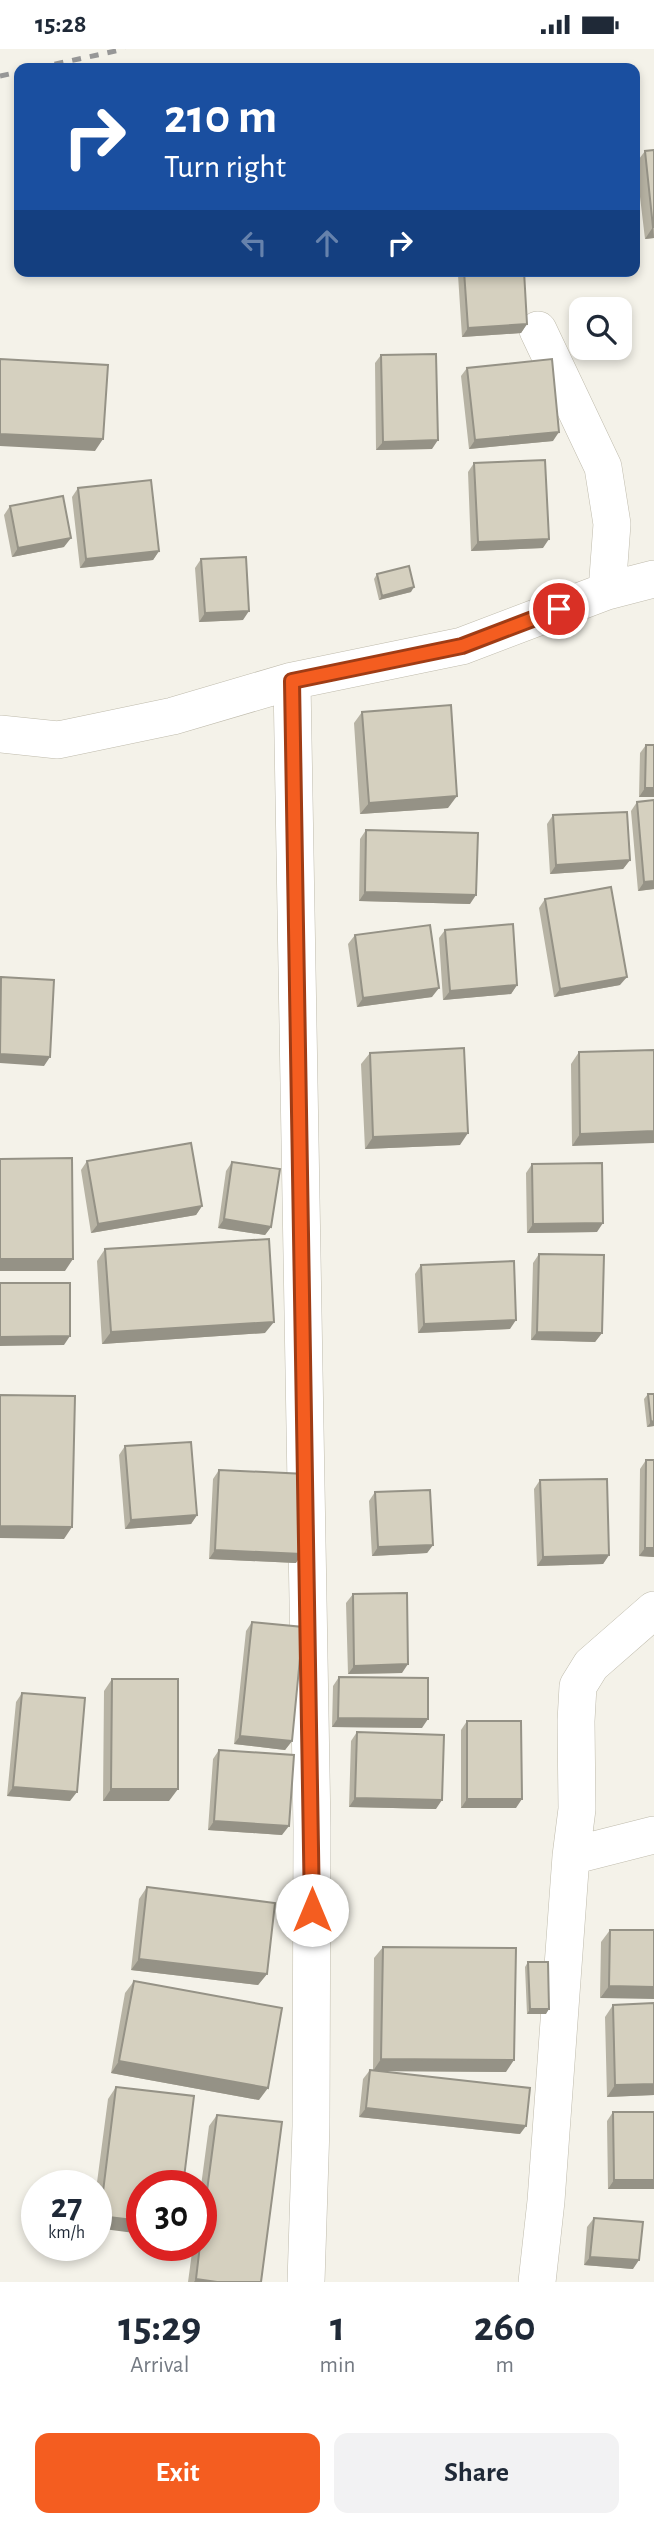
<!DOCTYPE html>
<html lang="en">
<head>
<meta charset="utf-8">
<style>
	:root { --surface:#fff; --page:#f2f2f3; --text:#1f2937; --muted:#747a83; --accent:#f45d20 }
	body { margin:0; font-family:"Alegreya Sans",sans-serif; background:var(--page); color:var(--text); height:100vh; display:flex; flex-direction:column; font-size:26px; white-space:nowrap }
	* { box-sizing:border-box; margin:0 }
	p { font-size:23px; color:var(--muted) }
	.icon { flex:none; width:38px; height:38px; fill:none; stroke:currentColor; stroke-width:2; stroke-linecap:round; stroke-linejoin:round }
	.map { position:relative; height:2233px; overflow:hidden }
	.sheet { display:flex; flex-direction:column; background:var(--surface); flex:1 }
	.sheet>* { flex:none }
	.guide { position:absolute; left:14px; top:14px; width:626px; height:214px; border-radius:14px; box-shadow:0 4px 10px #0003; background:#1a4fa0; color:#fff; overflow:hidden }
	.buttons { position:absolute; left:569px; top:248px; display:grid; gap:14px }
	.buttons a { display:grid; place-items:center; width:63px; height:63px; border-radius:14px; background:var(--surface); box-shadow:0 4px 10px #0003; font-size:35px }
	.speed { position:absolute; left:21px; top:2121px; display:flex; gap:14px; font-size:35px; font-weight:700; text-align:center }
	.speed>* { display:grid; place-content:center; width:91px; height:91px; border-radius:50%; background:var(--surface); box-shadow:0 4px 10px #0003; line-height:1 }
	.speed small { font-size:18px; font-weight:400 }
	.speed .limit { border:10px solid #d22; background:#fff; color:#111 }
	.pin { position:absolute; display:grid; place-items:center; width:60px; height:60px; color:#fff; margin:-30px; border:4px solid #fff; border-radius:50%; box-shadow:0 2px 7px #0007 }
	.me { position:absolute; width:77px; margin:-38px; rotate:0deg; stroke-linejoin:round; filter:drop-shadow(0 0 5px #0008) }
	.turn { display:flex; align-items:center; gap:24px; height:147px; padding:0 35px; font-size:32px }
	.turn .icon { width:91px; height:91px; stroke-width:2.5 }
	.turn b { display:block; font-size:49px; line-height:60px }
	.lanes { display:flex; align-items:center; height:66px; padding:0 35px; background:#0003; justify-content:center; gap:35px; direction:ltr }
	.lanes .off { opacity:.35 }
	.eta { display:flex; justify-content:space-evenly; align-items:center; height:119px; text-align:center }
	.eta b { font-size:42px; font-weight:700; line-height:49px }
	.cta { display:flex; gap:14px; margin-top:auto; padding:14px 35px }
	.cta a { flex:1; height:80px; border-radius:14px; background:var(--accent); color:#fff; font-size:28px; font-weight:700; line-height:80px; text-align:center }
	.cta a+a { background:var(--page); color:var(--text) }
	.status { display:flex; justify-content:space-between; align-items:center; height:49px; padding:0 35px; background:var(--surface); direction:ltr }
	.status svg { height:19px; fill:currentColor }
	.map>svg:first-child { display:block }
	.lines { fill:none; stroke-linecap:round; stroke-linejoin:round }
	.street-casing { stroke:#bfbbac; stroke-width:38 }
	.street { stroke:#fff; stroke-width:37 }
	.rail { stroke:#979797; stroke-width:5; stroke-dasharray:9 9; stroke-linecap:butt }
	.wall { fill:#b7b3a4 }
	.shaded-wall { fill:#959286 }
	.building { fill:#d5d0bf; stroke:#959286; stroke-width:2 }
	.route-casing { stroke:#9f3c15; stroke-width:18 }
	.route { stroke:#f45d20; stroke-width:12 }
</style>
</head>
<body>
<div class="status"><b>15:28</b><svg viewBox="0 0 49 12"><path d="M0 12V9h3v3zM5 12V6h3v6zM10 12V3h3v9zM15 12V0h3v12zM26 1h20v11H26zM47 4h2v5h-2z"/></svg></div>
<div class="map">
<svg width="654" height="2233" viewBox="0 0 654 2233">
	<rect width="100%" height="100%" fill="#f4f2e9"/>
	<g class="lines">
		<defs>
			<path id="street" d="M538 281 603 418 612 475 607 542
				M292 632 312 1780 311 2077 306 2233
				M0 685 58 691 173 667 292 632 462 597 607 542 654 530
				M571 1807 654 1786
				M537 2233 546 2152 571 1807 577 1760 576 1672 578 1637 591 1616 654 1561"/>
		</defs>
		<use href="#street" class="street-casing"/>
		<use href="#street" class="street"/>
		<path class="rail" d="M37 19 125 0
			M0 27 19 23"/>
	</g>
	<path class="wall" d="M654 101V189L645 190 636 114 645 102Z
		M460 222H524L527 275 521 284 462 288 458 226Z
		M381 306 432 400 376 401 375 314Z
		M467 319 553 392 469 400 461 327Z
		M474 414 543 499 471 502 468 423Z
		M78 439 159 502 153 511 80 519 72 448Z
		M10 457 64 498 12 508 4 466Z
		M201 510 243 571 199 573 195 519Z
		M377 525 411 543 379 551 374 530Z
		M362 663 448 759 360 765 354 674Z
		M646 696 654 748H639L640 704Z
		M654 751V840L638 842 631 762 637 753Z
		M553 766 630 811 623 820 550 825 547 775Z
		M366 781 470 855 359 852 360 790Z
		M545 850 620 936 554 948 539 859Z
		M445 881 517 936 511 945 443 951 439 889Z
		M355 886 432 948 357 958 348 895Z
		M654 1001 572 1097 571 1015 579 1003Z
		M370 1004 460 1096 365 1100 361 1015Z
		M87 1112 202 1157 196 1166 91 1184 81 1121Z
		M232 1113 271 1178 265 1186 218 1179 226 1122Z
		M532 1115 597 1183 527 1184 526 1124Z
		M105 1200 265 1284 102 1295 97 1212Z
		M539 1205 602 1284 595 1293 531 1291 533 1214Z
		M421 1216 510 1280 418 1284 415 1225Z
		M648 1345H654V1377L647 1378 644 1350Z
		M125 1397 197 1466 191 1475 125 1480 119 1406Z
		M646 1411H654V1508L639 1507 640 1420Z
		M219 1421 296 1514 209 1510 213 1430Z
		M540 1431 609 1506 603 1515 537 1517 534 1440Z
		M375 1443 433 1496 427 1504 372 1507 369 1452Z
		M353 1545 402 1624 348 1625 346 1554Z
		M252 1573 292 1692 285 1701 234 1695 246 1582Z
		M339 1628 422 1679 332 1678 333 1637Z
		M112 1630 169 1752H103L104 1642Z
		M22 1644 70 1752 7 1747 16 1653Z
		M467 1672 516 1759H461V1681Z
		M357 1683 436 1760 349 1758 351 1692Z
		M219 1701 282 1786 208 1781 213 1710Z
		M147 1838 267 1925 258 1936 131 1921 139 1850Z
		M610 1881H654L600 1949 601 1893Z
		M383 1898 506 2023 376 2022 520 2085 359 2068 363 2030 370 2021H373L374 1909Z
		M528 1913 546 1965H527L525 1918Z
		M134 1932 259 2051 111 2024 125 1944Z
		M654 1954V2046L607 2048 605 1968 613 1956Z
		M116 2038 183 2137 96 2179V2141L108 2050Z
		M613 2063 654 2140H608L607 2072Z
		M217 2066 261 2233H188L193 2196H201V2137L209 2077Z
		M594 2169 633 2220 584 2216 587 2178Z"/>
	<path class="shaded-wall" d="M653 178 654 189 645 190Z
		M214 222H235L210 227Z
		M527 275 521 284 462 288 468 279Z
		M559 383 553 392 469 400 475 391Z
		M0 385 103 390 95 402 0 397Z
		M438 391 432 400 376 401 383 393Z
		M71 489 64 498 12 508 18 499Z
		M549 490 543 499 471 502 478 493Z
		M159 502 153 511 80 519 86 510Z
		M414 538 411 543 379 551 382 547Z
		M249 562 243 571 199 573 205 564Z
		M645 739H654V748H639Z
		M457 747 448 759 360 765 369 754Z
		M630 811 623 820 550 825 556 816Z
		M654 832V840L638 842 644 833Z
		M365 843 476 846 470 855 359 852Z
		M627 928 620 936 554 948 560 940Z
		M517 936 511 945 443 951 450 942Z
		M439 939 432 948 357 958 363 949Z
		M0 1005 50 1008 44 1017 0 1014Z
		M654 1082V1094L572 1097 580 1085Z
		M468 1084 460 1096 365 1100 373 1088Z
		M202 1157 196 1166 91 1184 98 1175Z
		M224 1170 271 1178 265 1186 218 1179Z
		M603 1174 597 1183 527 1184 533 1175Z
		M0 1210H73L65 1222H0Z
		M516 1271 510 1280 418 1284 424 1275Z
		M274 1273 265 1284 102 1295 111 1283Z
		M537 1283 602 1284 595 1293 531 1291Z
		M70 1287 64 1296 0 1297V1288Z
		M654 1372V1377L647 1378 651 1373Z
		M197 1466 191 1475 125 1480 131 1471Z
		M0 1477 72 1478 64 1490 0 1489Z
		M433 1496 427 1504 372 1507 378 1498Z
		M645 1499H654V1508L639 1507Z
		M215 1501 302 1505 296 1514 209 1510Z
		M609 1506 603 1515 537 1517 543 1508Z
		M408 1615 402 1624 348 1625 354 1617Z
		M338 1669 428 1670 422 1679 332 1678Z
		M240 1687 292 1692 285 1701 234 1695Z
		M13 1738 77 1743 70 1752 7 1747Z
		M111 1740H178L169 1752H103Z
		M355 1749 442 1751 436 1760 349 1758Z
		M467 1750H522L516 1759H461Z
		M214 1772 289 1777 282 1786 208 1781Z
		M139 1910 267 1925 258 1936 131 1921Z
		M609 1937 654 1938V1950L600 1949Z
		M530 1960H549L546 1965H527Z
		M381 2010 514 2011 506 2023 373 2022Z
		M119 2012 268 2039 259 2051 111 2024Z
		M654 2035V2046L607 2048 615 2036Z
		M366 2059 526 2077 520 2085 359 2068Z
		M614 2131H654V2140H608Z
		M100 2167 142 2172V2185L96 2179V2172Z
		M590 2208 639 2211 633 2220 584 2216Z
		M196 2230 217 2233H194Z"/>
	<path class="building" d="M654 101V178H653L645 102Z
		M464 222H524L527 275 468 279Z
		M436 305 438 391 383 393 381 306Z
		M0 310 108 316 103 390 0 385Z
		M552 310 559 383 475 391 467 319Z
		M545 411 549 490 478 493 474 414Z
		M151 431 159 502 86 510 78 439Z
		M63 447 71 489 18 499 10 457Z
		M246 508 249 562 205 564 201 510Z
		M409 517 414 538 382 547 377 525Z
		M451 656 457 747 369 754 362 663Z
		M646 696H654V739H645Z
		M654 751V832L644 833 637 753Z
		M627 763 630 811 556 816 553 766Z
		M366 781 478 784 476 846 365 843Z
		M611 838 627 928 560 940 545 850Z
		M513 875 517 936 450 942 445 881Z
		M430 876 439 939 363 949 355 886Z
		M1 928 54 931 50 1008 0 1005Z
		M464 999 468 1084 373 1088 370 1004Z
		M654 1001V1082L580 1085 579 1003Z
		M191 1094 202 1157 98 1175 87 1112Z
		M72 1109 73 1210H0V1110Z
		M232 1113 280 1120 271 1178 224 1170Z
		M602 1114 603 1174 533 1175 532 1115Z
		M269 1190 274 1273 111 1283 105 1200Z
		M539 1205 604 1206 602 1284 537 1283Z
		M514 1212 516 1271 424 1275 421 1216Z
		M0 1234H70V1287L0 1288Z
		M648 1345H654V1372L651 1373Z
		M0 1346 75 1347 72 1478 0 1477Z
		M191 1393 197 1466 131 1471 125 1397Z
		M646 1411H654V1499H645Z
		M219 1421 306 1425 302 1505 215 1501Z
		M607 1430 609 1506 543 1508 540 1431Z
		M430 1441 433 1496 378 1498 375 1443Z
		M407 1544 408 1615 354 1617 353 1545Z
		M252 1573 303 1578 292 1692 240 1687Z
		M339 1628 428 1629V1670L338 1669Z
		M112 1630H178V1740H111Z
		M22 1644 85 1649 77 1743 13 1738Z
		M467 1672H521L522 1750H467Z
		M357 1683 444 1686 442 1751 355 1749Z
		M219 1701 294 1706 289 1777 214 1772Z
		M147 1838 275 1854 267 1925 139 1910Z
		M610 1881H654V1938L609 1937Z
		M383 1898 516 1899 514 2011 381 2010Z
		M528 1913H548L549 1960H530Z
		M134 1932 282 1959 268 2039 119 2012Z
		M654 1954V2035L615 2036 613 1956Z
		M370 2021 530 2039 526 2077 366 2059Z
		M116 2038 194 2047 183 2137H142V2172L100 2167Z
		M613 2063H654V2131H614Z
		M217 2066 282 2073 261 2233H217L196 2230 200 2196H201V2187Z
		M594 2169 643 2173 639 2211 590 2208Z"/>
	<g class="lines">
		<defs>
			<path id="route" d="M312 1861 292 632 462 597 559 560"/>
		</defs>
		<use href="#route" class="route-casing"/>
		<use href="#route" class="route"/>
	</g>
</svg>
<div class="buttons">
<a><svg class="icon" aria-label="search" viewBox="0 0 24 24"><circle cx="10" cy="10" r="6"/><path d="M15 15l6 6"/></svg></a>
</div>
<div class="speed"><div>27<small>km/h</small></div><div class="limit">30</div></div>
<div class="pin" style="left:559px;top:560px;background:#d93025"><svg class="icon" aria-label="arrive" viewBox="0 0 24 24"><path d="M6 21V4h12l-3 4 3 4H6"/></svg></div>
<svg class="me" style="left:312px;top:1861px" viewBox="-20 -20 40 40"><circle r="19" fill="#fff"/><path d="M0-13L10 11 0 6-10 11z" fill="#f45d20"/></svg>
<div class="guide">
<div class="turn"><svg class="icon" aria-label="right" viewBox="0 0 24 24"><path d="M7 20v-9h11M14 6l5 5-5 5"/></svg><div><b>210 m</b>Turn right</div></div>
<div class="lanes"><svg class="icon off" aria-label="left" viewBox="0 0 24 24"><path d="M17 20v-9H6M10 6l-5 5 5 5"/></svg><svg class="icon off" aria-label="ahead" viewBox="0 0 24 24"><path d="M12 20V5M6 11l6-6 6 6"/></svg><svg class="icon" aria-label="right" viewBox="0 0 24 24"><path d="M7 20v-9h11M14 6l5 5-5 5"/></svg></div>
</div>
</div>
<section class="sheet">
<div class="eta">
<div><b>15:29</b><p>Arrival</p></div>
<div><b>1</b><p>min</p></div>
<div><b>260</b><p>m</p></div>
</div>
<div class="cta"><a>Exit</a><a>Share</a></div>
</section>
</body>
</html>
